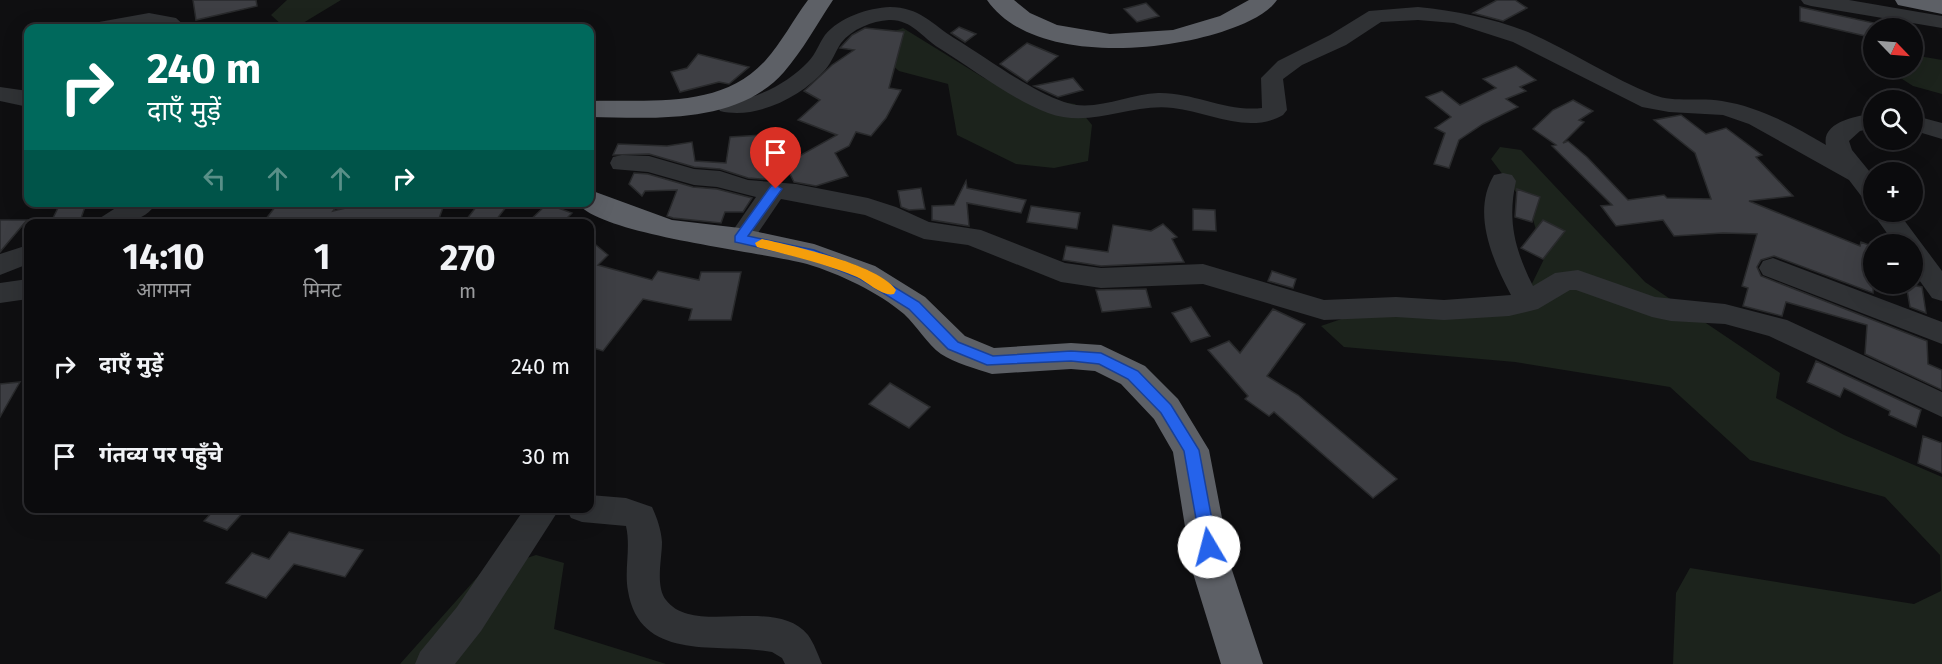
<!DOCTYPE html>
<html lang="hi">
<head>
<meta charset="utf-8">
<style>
	:root { --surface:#0b0b0d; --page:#141416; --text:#f1f3f6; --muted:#9a9b9d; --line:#2b2b2e }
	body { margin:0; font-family:"Fira Sans","Noto Sans Devanagari",sans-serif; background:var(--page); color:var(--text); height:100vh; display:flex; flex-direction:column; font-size:22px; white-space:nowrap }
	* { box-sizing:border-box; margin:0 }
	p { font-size:20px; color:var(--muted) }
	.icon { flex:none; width:33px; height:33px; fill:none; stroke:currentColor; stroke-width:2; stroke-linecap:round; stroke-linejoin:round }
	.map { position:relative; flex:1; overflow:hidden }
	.details { position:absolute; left:24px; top:219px; width:570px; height:294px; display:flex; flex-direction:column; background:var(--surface); border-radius:12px; box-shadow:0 6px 24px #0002,0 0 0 2px var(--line) }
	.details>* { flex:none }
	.guide { position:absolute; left:24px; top:24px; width:570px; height:183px; border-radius:12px; box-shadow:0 6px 24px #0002,0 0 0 2px var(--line); background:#00695c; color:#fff; overflow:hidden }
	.needle { width:39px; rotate:115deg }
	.tools { position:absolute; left:1863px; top:18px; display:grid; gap:12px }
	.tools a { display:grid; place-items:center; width:60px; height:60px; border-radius:50%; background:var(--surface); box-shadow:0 6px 24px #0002,0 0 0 2px var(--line); font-size:30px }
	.pin { position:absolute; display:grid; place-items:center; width:51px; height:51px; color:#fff; margin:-62px -26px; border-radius:50% 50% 50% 0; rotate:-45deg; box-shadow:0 0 6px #0007 }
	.pin .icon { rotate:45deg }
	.me { position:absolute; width:66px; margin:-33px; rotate:352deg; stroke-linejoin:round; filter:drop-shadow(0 0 4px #0008) }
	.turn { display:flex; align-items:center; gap:21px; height:126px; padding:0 24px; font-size:27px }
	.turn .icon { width:78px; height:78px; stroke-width:2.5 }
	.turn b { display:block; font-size:42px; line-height:51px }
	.lanes { display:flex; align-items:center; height:57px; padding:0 24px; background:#0003; justify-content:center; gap:30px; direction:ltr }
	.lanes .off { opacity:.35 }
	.eta { display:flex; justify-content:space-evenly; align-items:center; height:102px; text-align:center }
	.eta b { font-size:36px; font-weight:700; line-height:42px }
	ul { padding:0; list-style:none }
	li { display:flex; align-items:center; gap:18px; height:90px; padding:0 24px }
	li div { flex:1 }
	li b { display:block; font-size:22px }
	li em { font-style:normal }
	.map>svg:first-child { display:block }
	.green { fill:#1c231c }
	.building { fill:#3e3f44; stroke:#292a2c; stroke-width:1.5 }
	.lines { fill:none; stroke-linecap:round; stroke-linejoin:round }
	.minor { fill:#303235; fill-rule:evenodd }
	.highway { fill:#5d6066; fill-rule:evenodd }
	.route { fill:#2563eb; stroke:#184099; stroke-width:1.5 }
	.slow { fill:#f59e0b }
</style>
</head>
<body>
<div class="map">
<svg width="1942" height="664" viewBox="0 0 1942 664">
	<rect width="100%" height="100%" fill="#0f0f11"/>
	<path class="green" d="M287 0H341L303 23 283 26 271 15Z
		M903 28 984 78 1027 97 1075 104 1092 125 1088 161 1054 168 1016 164 957 135 948 84 899 71 880 55 885 35Z
		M1913 55 1942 60V94L1913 86 1885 68H1912Z
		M1500 147 1521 150 1645 282 1780 373 1776 398 1844 435 1942 477V664H1673L1676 593 1690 568 1914 604 1941 591 1940 555 1885 497 1750 460 1670 387 1515 362 1344 347 1321 326 1353 315 1525 298 1544 259 1531 212 1491 159Z
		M536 555 564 563 554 629 666 664H400L481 573Z"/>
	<path class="building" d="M193 0H256L257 6 196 20Z
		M1497 0H1515L1527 8 1503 21 1473 13Z
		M1146 3 1159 16 1137 22 1124 9Z
		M1800 7 1874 23V38L1800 21Z
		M959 27 976 34 965 42 951 33Z
		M865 28 904 32 889 88 901 90 886 118 871 136 856 132 849 146 835 153 848 176 816 186 794 182 785 164 837 135 798 120 820 100 804 91 832 65 854 50 840 48 852 35Z
		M1027 43 1058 56 1027 82 1000 64Z
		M698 54 749 67 729 84 719 82 680 92 671 72 687 68Z
		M1516 66 1536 80 1520 87 1526 91 1506 99 1518 107 1483 124 1459 140 1449 168 1434 164 1445 133 1435 128 1451 117 1426 97 1442 91 1460 105 1496 88 1483 79Z
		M1073 78 1083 90 1058 97 1034 86Z
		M1573 100 1593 111 1579 120 1584 122 1563 143 1568 141 1587 157 1628 200 1664 195 1667 198 1711 199 1695 153 1654 120 1681 115 1706 134 1726 128 1762 155 1756 157 1793 196 1749 201 1860 246 1861 242 1874 247 1873 293 1774 256 1761 260 1757 267 1761 276 1927 341 1928 364 1942 370V390L1865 354 1867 325 1786 302 1782 316 1743 306 1748 288 1742 286 1757 234 1723 233 1674 236 1663 220 1616 226 1601 206 1612 205 1552 146 1556 145 1533 129 1553 110Z
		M762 135 758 167H777L776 180 748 178 720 169 694 167 649 154 613 155 618 144 667 146 692 142 695 161 726 163 730 137Z
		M634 173 648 174 693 187 717 189 752 198 743 212H725L721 223 673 218 667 216 677 190 645 191 642 196 629 184Z
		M966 181 967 188 1026 200 1021 213 967 203 969 226 932 220V206L954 205Z
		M921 188 925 209 909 210 901 207 898 191Z
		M1517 189 1540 197 1532 222 1515 217Z
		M279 202H340L333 211 371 202H445L437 224H262Z
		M480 202H510L493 224H463Z
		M86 204 79 224H50L58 208Z
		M547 204 572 213 561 224H526Z
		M1031 206 1080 213 1077 229 1027 222Z
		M1193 209 1215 210 1216 231 1193 230Z
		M0 220H27L0 252Z
		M1543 220 1565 231 1543 259 1521 248Z
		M1163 224 1177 237 1172 239 1184 262 1101 266 1063 260 1066 246 1108 252 1113 225 1151 231Z
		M590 240 608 255 598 265 652 280 658 271 699 280 701 272H741L731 320H689L692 309 643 299 603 351 590 347Z
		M1272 271 1296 279 1293 288 1268 281Z
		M1906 284 1922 287 1926 313 1910 307Z
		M1146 289 1151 307 1102 312 1096 290Z
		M1191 307 1210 336 1191 342 1172 313Z
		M1273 309 1305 324 1267 376 1298 395 1397 479 1373 498 1274 412 1269 416 1245 399 1248 396 1208 350 1229 341 1240 353Z
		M1816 361 1921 410 1916 427 1889 415 1890 411 1844 388 1840 397 1807 382Z
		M20 382 0 417V384Z
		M890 383 930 407 909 428 869 404Z
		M1923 436 1942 443V473L1918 463Z
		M216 508H247L227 530 204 521Z
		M289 532 363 550 345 577 294 564 266 598 226 583 252 553 269 559Z"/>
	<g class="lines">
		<path class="minor" d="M1801 0H1849L1942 16V28L1811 6 1804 4Z
			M1418 7C1456 11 1492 18 1528 32 1571 51 1611 78 1654 95 1675 103 1701 97 1722 101 1760 107 1794 126 1826 145 1821 122 1858 115 1874 114V128L1860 131 1849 141 1852 150 1874 177V203L1865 201 1849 180 1749 124 1723 115 1669 112 1642 107 1513 42 1454 23 1418 20 1381 22 1346 45 1302 65 1283 79 1287 110 1283 115C1248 135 1209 112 1173 108 1129 103 1091 129 1048 113 1011 99 973 69 939 48 922 37 911 19 889 20 872 21 852 29 841 43 835 52 832 62 825 70 801 97 756 120 720 111L713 99 717 94H733L737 100C762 97 791 80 808 62 816 54 819 43 825 35 840 17 868 8 890 7 919 7 932 24 954 38 987 58 1029 90 1064 102 1094 113 1128 94 1158 93 1193 92 1226 112 1262 108L1261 78 1278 61 1330 35 1369 11Z
			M149 13 176 18 187 28 149 26 88 28 91 23 99 22Z
			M0 87 28 91V107L0 101Z
			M1912 115 1942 123V139L1912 130Z
			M622 155 649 156 694 169 720 171 748 180 796 184 868 198 896 207 929 222 981 230 1065 263 1101 268 1203 264 1324 300 1396 297 1444 300 1511 295C1493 261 1471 213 1494 175L1503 173 1512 175 1516 181C1507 221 1515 250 1533 286L1555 273 1578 270 1655 297 1725 304 1787 320 1942 392V417L1769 336 1725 324 1671 321 1652 317 1576 290H1570L1538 309 1509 316 1444 320 1396 317 1324 320 1203 284 1101 288 1061 282 968 245 924 239 865 215 781 199 749 246 740 248 731 246 727 239 756 197 717 187 694 185 648 172 613 169 610 163 613 157Z
			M125 202H157C144 224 119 224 96 224L100 218Z
			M1874 210 1898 212 1942 271V301L1932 298 1912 270V244H1895L1876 218Z
			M28 245V264L0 275V254Z
			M1773 258 1942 322V344L1763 275 1759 268 1763 261Z
			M28 279V299L0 303V283Z
			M590 495 626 498 652 507C657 518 661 529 662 542 662 559 655 586 666 600 694 637 775 595 808 635 814 643 818 655 822 664H785L782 658 772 652C721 642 640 664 628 591 624 570 631 548 626 526L582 522 571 518 566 508H590Z
			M525 508H560L481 631 455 664H415L420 652 457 607Z"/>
		<path class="highway" d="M808 0H833C817 24 803 50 784 72 737 125 654 118 590 117V101C650 99 720 110 765 61 782 42 793 20 808 0Z
			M987 0H1014L1030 13 1057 25 1110 34 1173 30 1220 16 1249 0H1277C1267 15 1244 24 1227 30 1163 53 1031 64 987 0Z
			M1895 0H1942V14L1898 5Z
			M590 190 672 220 740 228 814 244 875 266 925 297 965 336 994 348 1071 343 1101 345 1145 366 1178 399 1209 450 1232 570 1263 664H1221L1192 570 1173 452 1154 419 1121 384 1095 371 1071 369 992 374C976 369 955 363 941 354 927 344 917 326 904 314 878 292 840 274 807 264 765 252 597 235 577 202H590Z"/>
	</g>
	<path class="route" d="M776 185 782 189 748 236 814 250 868 271 919 302 958 342 993 356 1071 351 1101 353 1138 371 1171 405 1199 450 1217 547 1214 552 1209 554 1203 552 1201 547 1184 451 1161 413 1128 379 1099 364 1071 361 987 365 948 349 909 309 859 278 811 259 735 242V236L771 186Z"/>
	<path class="slow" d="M762 239C793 246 878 264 896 290L894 294C882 297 868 282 857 277 824 263 791 256 757 247L755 243Z"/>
</svg>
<div class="tools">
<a><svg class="needle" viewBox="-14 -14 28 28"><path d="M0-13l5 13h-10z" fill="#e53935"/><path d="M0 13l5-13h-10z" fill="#9a9b9d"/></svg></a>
<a><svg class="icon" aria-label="search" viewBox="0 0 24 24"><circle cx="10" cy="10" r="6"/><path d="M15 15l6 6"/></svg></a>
<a>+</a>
<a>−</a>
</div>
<div class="pin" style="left:776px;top:189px;background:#d93025"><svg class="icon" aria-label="arrive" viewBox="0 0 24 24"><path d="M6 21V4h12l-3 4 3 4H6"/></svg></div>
<svg class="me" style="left:1209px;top:547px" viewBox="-20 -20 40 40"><circle r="19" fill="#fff"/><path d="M0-13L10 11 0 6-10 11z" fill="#2563eb"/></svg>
<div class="guide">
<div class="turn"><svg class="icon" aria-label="right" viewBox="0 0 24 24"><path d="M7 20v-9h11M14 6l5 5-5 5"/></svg><div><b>240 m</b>दाएँ मुड़ें</div></div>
<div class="lanes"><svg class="icon off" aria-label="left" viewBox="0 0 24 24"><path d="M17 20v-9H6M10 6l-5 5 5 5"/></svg><svg class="icon off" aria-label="ahead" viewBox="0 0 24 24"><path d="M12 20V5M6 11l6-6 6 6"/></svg><svg class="icon off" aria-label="ahead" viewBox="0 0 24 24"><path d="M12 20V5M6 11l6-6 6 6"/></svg><svg class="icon" aria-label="right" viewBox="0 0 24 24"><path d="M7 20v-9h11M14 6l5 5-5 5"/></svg></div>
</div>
<section class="details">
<div class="eta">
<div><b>14:10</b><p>आगमन</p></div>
<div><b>1</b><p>मिनट</p></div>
<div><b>270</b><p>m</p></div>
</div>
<ul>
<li><svg class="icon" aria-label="right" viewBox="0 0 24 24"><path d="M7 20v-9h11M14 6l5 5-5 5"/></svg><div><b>दाएँ मुड़ें</b></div><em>240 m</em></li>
<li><svg class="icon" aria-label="arrive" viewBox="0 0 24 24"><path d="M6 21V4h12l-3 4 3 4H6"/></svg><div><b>गंतव्य पर पहुँचे</b></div><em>30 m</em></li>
</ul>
</section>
</div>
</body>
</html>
